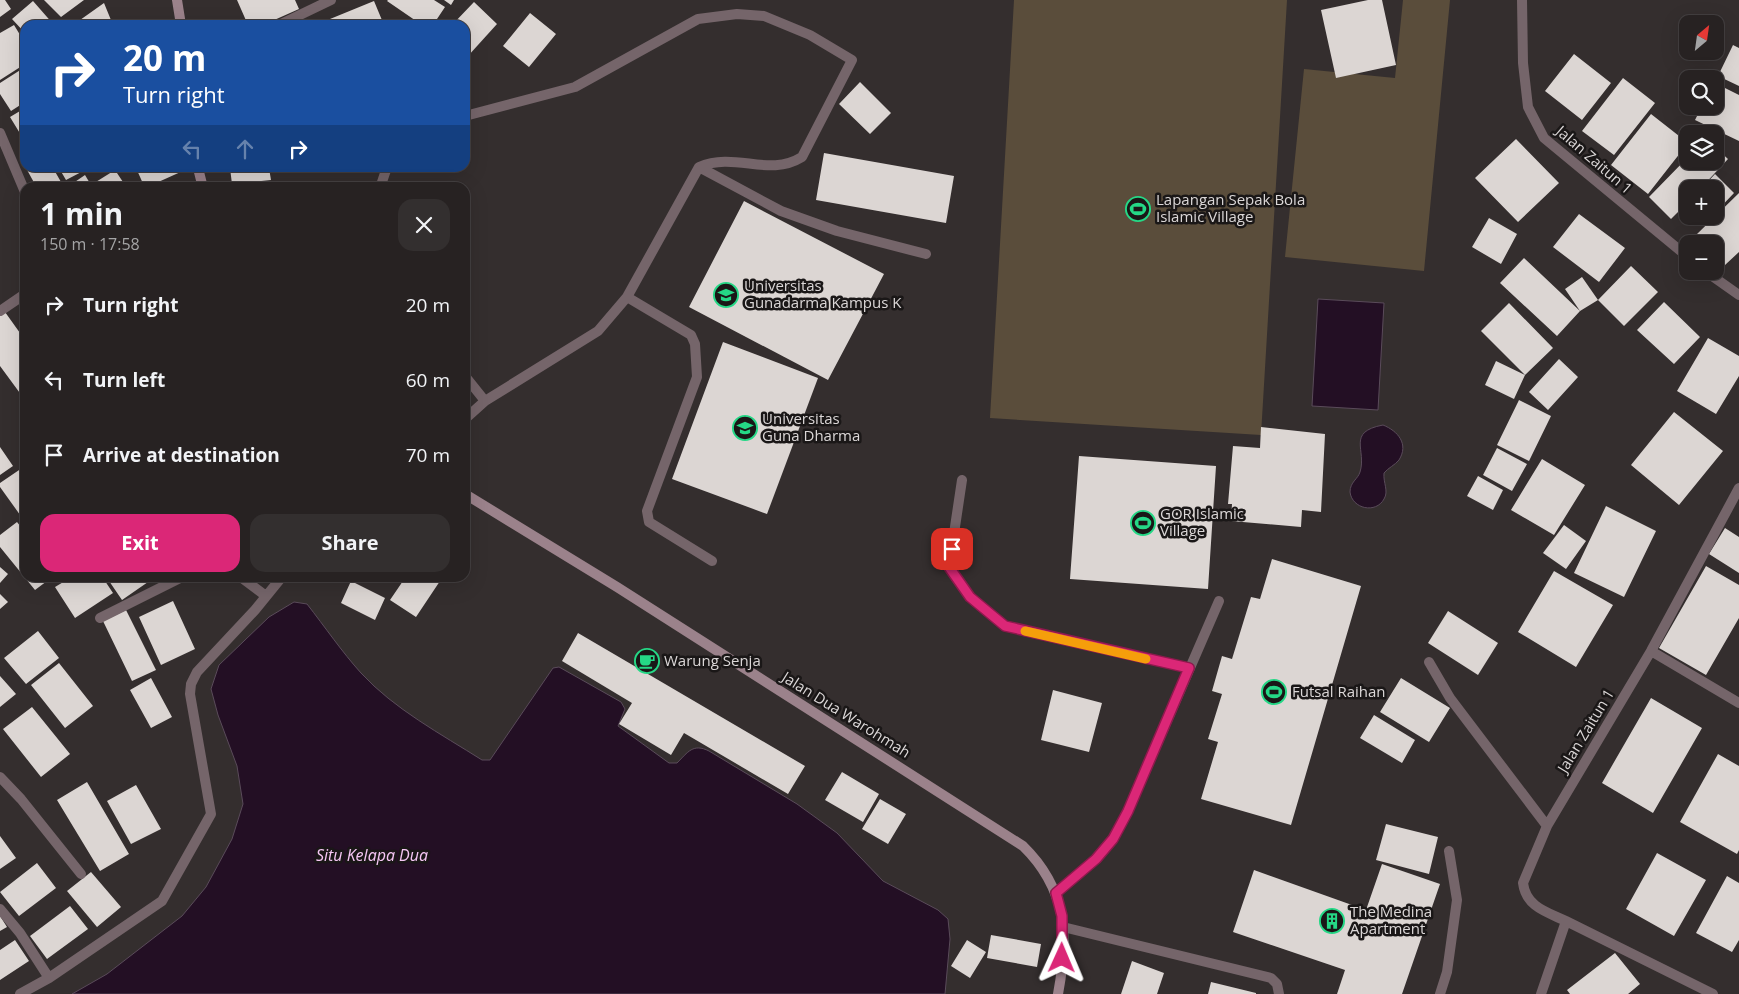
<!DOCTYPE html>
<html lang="en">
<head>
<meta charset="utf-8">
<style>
	:root { --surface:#272222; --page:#332f2f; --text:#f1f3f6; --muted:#a4a4a5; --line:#433f40; --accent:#db2777 }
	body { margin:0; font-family:"Open Sans",sans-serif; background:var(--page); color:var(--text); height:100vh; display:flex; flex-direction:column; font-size:19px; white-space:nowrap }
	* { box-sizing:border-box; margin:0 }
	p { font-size:16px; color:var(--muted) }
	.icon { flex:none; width:28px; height:28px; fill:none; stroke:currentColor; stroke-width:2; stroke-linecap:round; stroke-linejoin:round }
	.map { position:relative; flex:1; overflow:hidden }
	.sheet { position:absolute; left:20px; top:182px; width:450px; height:400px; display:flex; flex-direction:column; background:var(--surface); border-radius:15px; box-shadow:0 5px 20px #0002,0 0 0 1px var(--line) }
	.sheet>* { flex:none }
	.hud { position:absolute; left:20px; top:20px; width:450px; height:152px; border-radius:15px; box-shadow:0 5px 20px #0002,0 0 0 1px var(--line); background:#1a4fa0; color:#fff; overflow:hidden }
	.needle { width:32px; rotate:29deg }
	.controls { position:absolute; left:1679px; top:15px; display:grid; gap:10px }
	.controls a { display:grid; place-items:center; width:45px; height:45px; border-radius:10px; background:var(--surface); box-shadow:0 5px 20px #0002,0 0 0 1px var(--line); font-size:25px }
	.pin { position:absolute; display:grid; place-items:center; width:42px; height:42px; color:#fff; margin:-21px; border-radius:10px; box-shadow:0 2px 8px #0006 }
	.me { position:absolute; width:55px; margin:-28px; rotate:1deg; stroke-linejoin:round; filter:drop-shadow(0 0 4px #0008) }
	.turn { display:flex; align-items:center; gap:18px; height:105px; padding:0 20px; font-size:22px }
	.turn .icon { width:65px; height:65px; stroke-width:2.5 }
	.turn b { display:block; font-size:35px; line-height:42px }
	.lanes { display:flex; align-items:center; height:48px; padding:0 20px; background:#0003; justify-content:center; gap:25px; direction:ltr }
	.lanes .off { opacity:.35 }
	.round { display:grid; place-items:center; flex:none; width:52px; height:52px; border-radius:15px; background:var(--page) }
	.overview { display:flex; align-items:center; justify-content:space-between; height:85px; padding:0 20px }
	h1 { font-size:30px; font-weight:700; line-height:38px }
	.button { display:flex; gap:10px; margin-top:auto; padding:10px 20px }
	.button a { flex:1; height:58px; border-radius:15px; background:var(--accent); color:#fff; font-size:20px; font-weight:700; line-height:58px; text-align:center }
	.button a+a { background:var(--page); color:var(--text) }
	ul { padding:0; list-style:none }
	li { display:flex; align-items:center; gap:15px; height:75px; padding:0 20px }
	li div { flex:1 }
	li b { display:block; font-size:19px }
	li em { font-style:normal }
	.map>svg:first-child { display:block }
	.green { fill:#5a4d3b }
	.water { fill:#230f24; stroke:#5a4b5a }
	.building { fill:#dcd6d3 }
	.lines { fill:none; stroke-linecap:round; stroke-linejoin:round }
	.lane { stroke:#75656a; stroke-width:10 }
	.street { stroke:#75656a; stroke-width:10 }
	.secondary { stroke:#9b828b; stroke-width:10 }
	.route-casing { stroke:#8e194d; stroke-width:12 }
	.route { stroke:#db2777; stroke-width:9 }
	.slow { stroke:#f59e0b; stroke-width:9 }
	.labels { text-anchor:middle; stroke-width:5; stroke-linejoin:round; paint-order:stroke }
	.street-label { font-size:15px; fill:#dbd7d7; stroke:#1a1717 }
	.poi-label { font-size:15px; fill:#dbd7d7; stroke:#1a1717; text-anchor:start }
	.water-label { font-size:16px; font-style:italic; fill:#f6c7f5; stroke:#1a1717 }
</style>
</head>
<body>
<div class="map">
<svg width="1739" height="994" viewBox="0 0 1739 994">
	<rect width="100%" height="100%" fill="#342e2e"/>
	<path class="green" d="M1014 0H1287L1261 435 990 418Z
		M1403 0H1450L1424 271 1285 257 1304 69 1395 78Z"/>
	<path class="water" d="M1318 299 1384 303 1378 410 1312 406Z
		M1383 425C1398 431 1409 444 1399 460 1395 465 1388 468 1384 473 1383 483 1389 491 1384 499 1376 514 1352 509 1350 492 1350 482 1358 479 1360 472 1367 450 1346 432 1383 425Z
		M294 602 307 604C325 627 342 652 361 673 394 709 441 734 482 760H490L553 668 559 667 621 702 625 709 618 726 669 763H677C688 752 693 743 709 751L797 804 837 833 883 881 938 910 948 919 950 939 945 994H72L107 974 182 916 206 887 232 839 243 804 237 766 218 715 211 689 219 665 269 617Z"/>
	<path class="building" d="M0 0H5L11 9 0 17Z
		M44 0H84L61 17Z
		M237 0H295L299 9 263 25H248Z
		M388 0H434L445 7 433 25H422L387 1Z
		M444 0H454L451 5Z
		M1368 0H1382L1396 65 1336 78 1321 10Z
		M33 1 54 25H25V33L12 19Z
		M374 1 384 25H333L330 19Z
		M474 2 497 24 468 56 465 53V25H452Z
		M104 3 113 25H73Z
		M530 13 556 34 529 67 503 46Z
		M14 25 25 43V64L0 80V33Z
		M1733 45 1739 48V86L1718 76Z
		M1574 54 1611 83 1582 120 1545 91Z
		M25 67V102L11 111 0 94V83Z
		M1623 78 1655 103 1614 155 1582 131Z
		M860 82 891 113 870 134 839 104Z
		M1715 83 1739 95V141L1695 120 1702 106H1715Z
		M25 108V140H24L10 117Z
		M1651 114 1688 143 1648 194 1611 165Z
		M1516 139 1559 183 1518 222 1475 178Z
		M1715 147 1728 159 1700 189H1688V202L1671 219 1649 197 1688 157V161H1715Z
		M824 153 954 176 946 223 816 200Z
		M25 154V166L20 157Z
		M26 168H53L61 182 52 188H37Z
		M59 168H89L66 180Z
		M136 168H184L185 170 145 188Z
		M230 168H269L271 180 232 184Z
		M115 170 127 188H66L85 175 91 185Z
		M1715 174 1734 193 1715 213V189H1701Z
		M264 183 266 188H254V187Z
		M1739 193V252L1725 265 1715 255V244H1705L1696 235Z
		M744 201 884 274 828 380 689 307Z
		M1579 214 1625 248 1599 282 1553 247Z
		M1701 216H1712L1707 221Z
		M1489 218 1517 234 1501 264 1472 247Z
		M1524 258 1580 311 1557 336 1500 283Z
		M1631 266 1658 292 1624 326 1598 300Z
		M1582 277 1598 300 1580 311 1565 289Z
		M1664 302 1700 337 1674 364 1637 330Z
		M1509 303 1553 348 1525 375 1481 331Z
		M5 312 25 340V400L0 366V315Z
		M1708 338 1739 356V376L1716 414 1677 391Z
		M723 342 818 378 767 514 672 479Z
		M1559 359 1578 377 1548 410 1529 392Z
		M1496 361 1525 375 1514 399 1485 385Z
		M1519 400 1551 416 1529 461 1497 445Z
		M1674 412 1723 451 1679 505 1631 465Z
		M1261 427 1325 434 1321 512 1302 510 1301 527 1231 521 1232 504H1228L1233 446 1260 448Z
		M0 447 13 466 0 475Z
		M1497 448 1527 464 1512 491 1483 475Z
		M1079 456 1216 466 1208 589 1070 579Z
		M1542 459 1585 485 1554 535 1511 510Z
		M25 466V518L23 519 0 487V483Z
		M1478 476 1503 490 1493 510 1467 496Z
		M1606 506 1656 531 1624 597 1574 573Z
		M17 522 25 532V578H51L35 590 0 547V535Z
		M1564 525 1586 541 1566 569 1543 553Z
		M1725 528 1739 537V573L1709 554Z
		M1272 559 1361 586 1291 825 1201 799 1218 742 1208 739 1222 694 1212 691 1222 656 1232 659 1251 597 1260 599Z
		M1706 566 1739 585V618L1706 675 1659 648Z
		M0 567 8 574 0 583Z
		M1554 571 1613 605 1576 667 1518 632Z
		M70 578H103L113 593 75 618 55 587Z
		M107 578H145L148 582 122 600Z
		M405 578H442L416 617 390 600Z
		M351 581 385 598 375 620 341 603Z
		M0 594 8 602 0 609Z
		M173 601 195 649 161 665 139 617Z
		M126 610 156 670 132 681 103 621Z
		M1448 611 1498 643 1478 675 1428 643Z
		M38 631 59 658 26 684 4 658Z
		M578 633 805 766 788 794 684 733 671 755 619 724 632 703 562 661Z
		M59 663 93 706 65 728 31 685Z
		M0 676 16 694 0 707Z
		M151 678 172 717 151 728 130 690Z
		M1401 678 1450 708 1429 742 1380 712Z
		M1053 690 1102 703 1089 752 1041 740Z
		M1651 698 1702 728 1653 813 1602 783Z
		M32 707 70 754 41 777 3 729Z
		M1374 715 1415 740 1402 763 1360 738Z
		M1718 754 1739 766V850L1737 854 1680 822Z
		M842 772 879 794 863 822 825 800Z
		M87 782 129 854 100 871 57 800Z
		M136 785 161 829 131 844 107 801Z
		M880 799 906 814 888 844 862 829Z
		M1386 824 1438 837 1429 874 1376 860Z
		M0 836 16 858 0 869Z
		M1657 853 1706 880 1674 936 1626 909Z
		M37 863 56 888 19 916 0 892Z
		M1382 864 1440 884 1402 994H1337L1345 970 1233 932 1254 870 1366 910Z
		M91 872 121 907 97 927 67 891Z
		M1727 876 1739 883V940L1732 952 1696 933Z
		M70 906 88 929 47 959 30 936Z
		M0 916 7 927 0 931Z
		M991 935 1041 944 1037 967 987 958Z
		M15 940 29 961 0 980V950Z
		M967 940 986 952 970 978 951 966Z
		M1615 953 1640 984 1628 994H1570L1567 990Z
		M1132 961 1164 973 1157 994H1121Z
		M1211 982 1256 993V994H1208Z"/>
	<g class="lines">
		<path class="lane" d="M465 116 575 87 698 19 737 14 764 16 810 35 852 60 802 157C768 178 736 151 699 167L627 297 598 331 485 401 465 419
			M699 167 781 211 837 231 926 254
			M380 188 386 170 389 168
			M627 297 691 335 695 344 697 377 647 511 649 522 712 561
			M465 376 485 401
			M962 480 949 567 970 597 1005 626 1189 668
			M1056 893 1096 859 1113 839 1128 811 1219 601
			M1063 927 1271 978 1277 984 1279 994
			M1440 994 1447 972 1457 900 1449 851"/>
		<path class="street" d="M1522 0 1523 63 1528 107 1544 138 1688 257
			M279 25 331 0
			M0 133 25 192
			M1705 271 1739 295
			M0 311 25 294
			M242 578 266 596
			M100 618 180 578
			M1651 651 1739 703
			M1429 662 1450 698 1547 826
			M0 777 21 799 81 874
			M0 909 20 933 49 978
			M1566 921 1713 994
			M20 994 49 978 162 901 211 814 190 694 191 684 197 672 255 610 281 578
			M1541 994 1566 921C1547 912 1526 907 1523 883L1547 826 1651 651 1739 488"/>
		<path class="secondary" d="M177 0 181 25
			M198 168 203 188
			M465 494 617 587 1023 846C1067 889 1069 936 1058 994"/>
	</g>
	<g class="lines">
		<defs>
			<path id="route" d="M952 549 949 567 970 597 1005 626 1189 668 1128 811 1113 839 1096 859 1056 893 1062 916V958"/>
		</defs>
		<use href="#route" class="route-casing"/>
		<use href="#route" class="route"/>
		<path class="slow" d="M1025 631 1146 659"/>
	</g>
	<defs>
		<symbol id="stadium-ring" viewBox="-11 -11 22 22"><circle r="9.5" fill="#1a1717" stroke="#25d886" stroke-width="1.5"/><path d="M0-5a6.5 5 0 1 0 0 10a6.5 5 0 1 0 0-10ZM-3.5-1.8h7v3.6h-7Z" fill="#25d886"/></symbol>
		<symbol id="university-ring" viewBox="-11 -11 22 22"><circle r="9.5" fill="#1a1717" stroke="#25d886" stroke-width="1.5"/><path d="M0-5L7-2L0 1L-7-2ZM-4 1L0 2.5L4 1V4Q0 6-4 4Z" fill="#25d886"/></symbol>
		<symbol id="cafe-ring" viewBox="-11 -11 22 22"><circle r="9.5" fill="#1a1717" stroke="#25d886" stroke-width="1.5"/><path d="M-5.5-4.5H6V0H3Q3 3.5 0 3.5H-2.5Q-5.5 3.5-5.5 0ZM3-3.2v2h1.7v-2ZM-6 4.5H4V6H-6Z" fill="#25d886"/></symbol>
		<symbol id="building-ring" viewBox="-11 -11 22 22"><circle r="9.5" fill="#1a1717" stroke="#25d886" stroke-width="1.5"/><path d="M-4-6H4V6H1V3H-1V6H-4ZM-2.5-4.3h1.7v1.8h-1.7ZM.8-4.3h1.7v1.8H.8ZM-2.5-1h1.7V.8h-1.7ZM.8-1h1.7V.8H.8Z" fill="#25d886"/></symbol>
	</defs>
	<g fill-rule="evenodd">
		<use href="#stadium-ring" x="1124" y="195" width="28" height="28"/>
		<use href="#university-ring" x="712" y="281" width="28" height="28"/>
		<use href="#university-ring" x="731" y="414" width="28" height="28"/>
		<use href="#stadium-ring" x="1129" y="509" width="28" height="28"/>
		<use href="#cafe-ring" x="633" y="647" width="28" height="28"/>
		<use href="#stadium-ring" x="1260" y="678" width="28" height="28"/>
		<use href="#building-ring" x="1318" y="907" width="28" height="28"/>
	</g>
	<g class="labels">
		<g class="street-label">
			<text transform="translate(1594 160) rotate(41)" y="5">Jalan Zaitun 1</text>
			<text transform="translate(846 715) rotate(32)" y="5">Jalan Dua Warohmah</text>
			<text transform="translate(1586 731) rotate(-59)" y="5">Jalan Zaitun 1</text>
		</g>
		<g class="poi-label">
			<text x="1156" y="205">Lapangan Sepak Bola<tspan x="1156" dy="17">Islamic Village</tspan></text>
			<text x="744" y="291">Universitas<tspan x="744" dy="17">Gunadarma Kampus K</tspan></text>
			<text x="762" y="424">Universitas<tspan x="762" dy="17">Guna Dharma</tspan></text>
			<text x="1160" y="519">GOR Islamic<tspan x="1160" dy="17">Village</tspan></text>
			<text x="664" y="666">Warung Senja</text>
			<text x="1292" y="697">Futsal Raihan</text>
			<text x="1350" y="917">The Medina<tspan x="1350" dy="17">Apartment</tspan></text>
		</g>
		<g class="water-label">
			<text x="372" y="861">Situ Kelapa Dua</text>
		</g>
	</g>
</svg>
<div class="controls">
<a><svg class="needle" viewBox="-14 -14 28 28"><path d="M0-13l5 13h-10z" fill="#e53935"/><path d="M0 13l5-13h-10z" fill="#a4a4a5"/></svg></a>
<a><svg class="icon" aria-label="search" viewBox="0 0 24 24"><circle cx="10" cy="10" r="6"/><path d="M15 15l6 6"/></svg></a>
<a><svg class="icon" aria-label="layers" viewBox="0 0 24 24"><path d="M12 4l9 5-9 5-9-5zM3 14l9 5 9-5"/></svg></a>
<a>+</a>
<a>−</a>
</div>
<div class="pin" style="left:952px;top:549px;background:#d93025"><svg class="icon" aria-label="arrive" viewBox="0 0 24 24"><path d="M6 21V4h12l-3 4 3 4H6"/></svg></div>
<svg class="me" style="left:1062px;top:958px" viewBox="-20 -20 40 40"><path d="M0-17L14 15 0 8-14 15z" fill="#db2777" stroke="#fff" stroke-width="4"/></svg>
<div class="hud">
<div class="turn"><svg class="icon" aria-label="right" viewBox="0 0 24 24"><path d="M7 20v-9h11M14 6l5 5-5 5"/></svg><div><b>20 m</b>Turn right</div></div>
<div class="lanes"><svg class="icon off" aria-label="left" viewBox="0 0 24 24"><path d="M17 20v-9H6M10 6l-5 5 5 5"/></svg><svg class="icon off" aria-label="ahead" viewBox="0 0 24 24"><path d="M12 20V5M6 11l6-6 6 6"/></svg><svg class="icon" aria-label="right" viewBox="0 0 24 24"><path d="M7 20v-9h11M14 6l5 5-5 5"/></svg></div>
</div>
<section class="sheet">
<div class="overview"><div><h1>1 min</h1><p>150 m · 17:58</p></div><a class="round"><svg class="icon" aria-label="close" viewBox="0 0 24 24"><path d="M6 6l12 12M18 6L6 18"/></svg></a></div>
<ul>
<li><svg class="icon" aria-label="right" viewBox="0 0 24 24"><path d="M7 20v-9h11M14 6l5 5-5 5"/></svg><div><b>Turn right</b></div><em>20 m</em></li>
<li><svg class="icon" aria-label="left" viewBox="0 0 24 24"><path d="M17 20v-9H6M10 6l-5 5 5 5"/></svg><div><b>Turn left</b></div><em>60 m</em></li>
<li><svg class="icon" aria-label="arrive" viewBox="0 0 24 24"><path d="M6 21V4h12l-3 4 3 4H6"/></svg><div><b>Arrive at destination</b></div><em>70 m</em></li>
</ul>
<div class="button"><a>Exit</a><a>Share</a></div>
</section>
</div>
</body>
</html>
